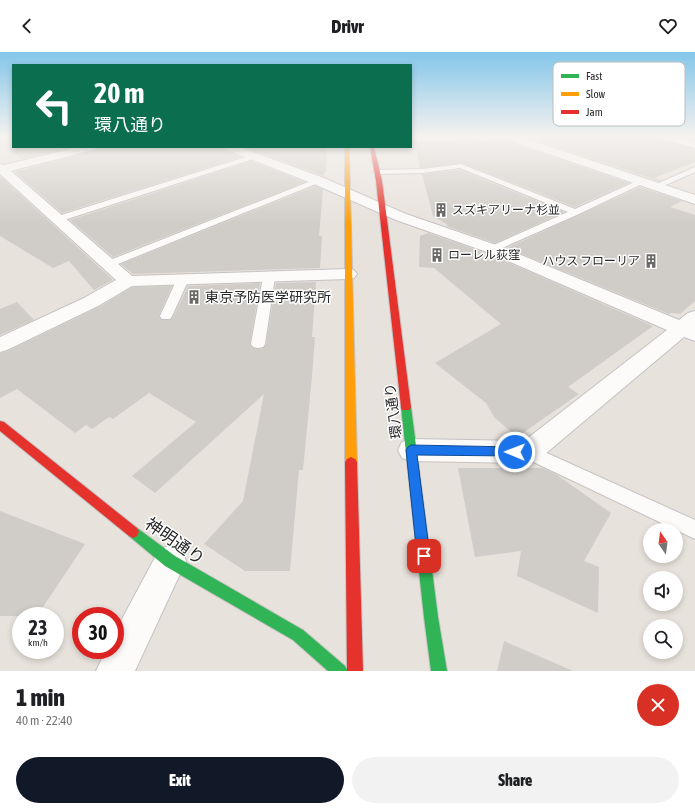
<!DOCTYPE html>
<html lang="en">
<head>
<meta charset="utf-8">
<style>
	:root { --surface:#fff; --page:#f2f2f2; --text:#202124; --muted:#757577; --accent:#111827 }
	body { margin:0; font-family:"Asap Condensed","Noto Sans JP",sans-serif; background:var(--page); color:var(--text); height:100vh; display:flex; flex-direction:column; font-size:15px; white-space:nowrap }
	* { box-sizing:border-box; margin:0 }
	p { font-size:13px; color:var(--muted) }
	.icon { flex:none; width:22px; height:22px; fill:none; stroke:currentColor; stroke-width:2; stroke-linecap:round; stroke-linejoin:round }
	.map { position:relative; height:619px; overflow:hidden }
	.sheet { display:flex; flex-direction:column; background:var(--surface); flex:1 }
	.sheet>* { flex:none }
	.banner { position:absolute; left:12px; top:12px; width:400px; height:84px; border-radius:0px; box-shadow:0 2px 6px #0003; background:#0b6e4f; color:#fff; overflow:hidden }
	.needle { width:26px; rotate:346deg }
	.fabs { position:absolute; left:643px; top:471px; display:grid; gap:8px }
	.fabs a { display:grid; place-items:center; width:40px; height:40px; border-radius:50%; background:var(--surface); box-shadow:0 2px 6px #0003; font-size:20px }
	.speed { position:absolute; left:12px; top:555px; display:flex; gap:8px; font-size:20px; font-weight:700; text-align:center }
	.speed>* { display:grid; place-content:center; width:52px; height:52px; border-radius:50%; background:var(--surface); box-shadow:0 2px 6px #0003; line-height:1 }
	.speed small { font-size:10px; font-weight:400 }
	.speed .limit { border:6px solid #d22; background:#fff; color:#111 }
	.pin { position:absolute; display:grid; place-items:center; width:34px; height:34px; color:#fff; margin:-17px; border-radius:8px; box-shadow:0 2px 6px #0006 }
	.me { position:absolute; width:44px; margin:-22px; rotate:271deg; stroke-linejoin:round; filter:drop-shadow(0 0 3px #0008) }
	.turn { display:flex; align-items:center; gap:14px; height:84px; padding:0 16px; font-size:18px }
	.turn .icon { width:52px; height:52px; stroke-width:2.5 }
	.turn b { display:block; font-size:28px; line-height:34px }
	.round { display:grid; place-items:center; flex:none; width:42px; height:42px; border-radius:21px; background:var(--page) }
	.summary { display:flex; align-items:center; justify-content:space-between; height:68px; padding:0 16px }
	h1 { font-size:24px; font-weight:800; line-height:30px }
	.primary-button { display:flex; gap:8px; margin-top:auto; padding:8px 16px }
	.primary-button a { flex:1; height:46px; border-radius:24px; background:var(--accent); color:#fff; font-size:16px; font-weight:800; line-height:46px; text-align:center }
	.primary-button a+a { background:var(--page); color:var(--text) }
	header { display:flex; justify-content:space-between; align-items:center; height:52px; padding:0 16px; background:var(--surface); font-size:18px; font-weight:800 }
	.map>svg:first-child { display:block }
	.building { fill:#d0ccc8 }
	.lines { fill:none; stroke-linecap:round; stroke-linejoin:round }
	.lane-casing { stroke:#c4c2c2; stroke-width:2 }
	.street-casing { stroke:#c4c2c2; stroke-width:2 }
	.fast-casing { stroke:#c4c2c2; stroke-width:2 }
	.slow-casing { stroke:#c4c2c2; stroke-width:2 }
	.jam-casing { stroke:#c4c2c2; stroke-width:2 }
	.lane { fill:#fcfbfa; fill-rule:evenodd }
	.street { fill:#fcfbfa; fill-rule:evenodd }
	.fast { fill:#30b455; fill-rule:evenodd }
	.slow { fill:#ff9f0a; fill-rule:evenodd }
	.jam { fill:#e5322d; fill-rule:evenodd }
	.route { fill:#1a73e8; stroke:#114b97 }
	.labels { text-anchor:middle; stroke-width:3; stroke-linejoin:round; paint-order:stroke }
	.far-poi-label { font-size:12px; fill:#282828; stroke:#fff; text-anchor:start }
	.poi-label { font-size:14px; fill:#282828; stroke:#fff; text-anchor:start }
	.street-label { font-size:14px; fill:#282828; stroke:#fff }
	.near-street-label { font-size:17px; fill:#282828; stroke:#fff }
	.key { fill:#fff; stroke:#bebebe; stroke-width:1 }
	.key-label { font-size:11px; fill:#282828 }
</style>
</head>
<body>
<header><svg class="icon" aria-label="back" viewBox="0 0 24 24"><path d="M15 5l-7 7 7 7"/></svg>Drivr<svg class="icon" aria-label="heart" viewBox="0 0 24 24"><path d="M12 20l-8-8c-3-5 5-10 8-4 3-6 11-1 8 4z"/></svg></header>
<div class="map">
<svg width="695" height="619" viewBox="0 0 695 619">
	<rect width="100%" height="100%" fill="#e8e2dc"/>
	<path class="building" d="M527 85H660L662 88 695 97V110L654 126 661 128 659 129Z
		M415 90 470 92 469 90H508L629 131 575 155 462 111 420 116Z
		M6 95H73L22 107Z
		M100 95H222L224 98 241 105 62 161 15 120 96 98Z
		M243 95H327L326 120H324V124Z
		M251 109 305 130 113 205 70 168Z
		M460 118 564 160 495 191 446 174 448 173 433 164 422 122Z
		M0 124 113 228 94 238 69 209 53 216 0 184Z
		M315 134 323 137 319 184H322L320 216 133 222 121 212Z
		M640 135 682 149 670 155 695 163V249L680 262 671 261 669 262 507 196Z
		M428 181 486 201 653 274 568 335 579 342 517 385 495 366 486 351 435 311 501 272 434 216 419 215 420 184Z
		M316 230 312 285H315L312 324 303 418H299L290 519H245L204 492 243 449 264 342 155 441 132 424 196 370 149 341 113 367 109 365 92 377 86 373 75 381 17 337 0 346V301L8 299 99 255 132 235 172 234 159 263 162 268H170L173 265 188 234 260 231 250 292 253 296 258 297 263 296 266 292 276 231Z
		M17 250 34 268 0 283V257Z
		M458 416H542L554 421 611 461 584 509 599 515 598 561 517 524 521 499 475 505Z
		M0 459 85 492 37 564H0Z
		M504 589 573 619H497Z"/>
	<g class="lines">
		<defs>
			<path id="lane" d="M252 103H255L259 105 61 169 58 170 53 167 55 165Z
				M461 112 575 157 639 128H645L646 130 579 162 493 200 488 197 489 195 568 160 460 116 422 121 377 122 373 120 377 118 422 117Z
				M695 115V120L659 136H653L652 134Z
				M316 127H319L323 129 113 214 109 215 104 212 105 210Z
				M269 222 275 225 265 292 263 295 258 296 253 295 251 292 263 225Z
				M183 224 187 225 189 227 172 264 170 267H162L160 264 177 227 179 225Z
				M529 393 695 468V487L523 405 521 400 523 395Z"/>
			<path id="street" d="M411 85H521L695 143V152L508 88 411 89Z
				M661 85H679L695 90V96L662 87Z
				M79 95H98L96 97 11 119 132 224 348 217 354 218 357 222 354 226 348 227 132 234 98 254 7 298 0 300V285L84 246 116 228 0 122V112L4 113Z
				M223 95H239L324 126 406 162 499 194 679 268 688 261 695 259V289L684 285 538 408 529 411 411 409 402 406 398 398 402 390 411 387 524 389 667 278 487 200 396 168 314 132 225 97Z
				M170 493 181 498 186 509 135 619H96L106 598H115V580L159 498Z"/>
			<path id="fast" d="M406 351 410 352 411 355 438 565 447 619H431L424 565 401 355 402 352Z
				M133 474 137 476 175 504 303 578 345 614 348 619H328L293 588 165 514 129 484 127 480 129 476Z"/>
			<path id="slow" d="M345 95H349L357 410 355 413 351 415 347 413 345 410Z"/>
			<path id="jam" d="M370 95H374L382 129 411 355 410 358H402L401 355 376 129Z
				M0 369 4 370 137 476 139 480 137 484 133 486 129 484 0 379Z
				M351 405 355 407 357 410 363 619H347L345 410 347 407Z"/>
		</defs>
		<use href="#lane" class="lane-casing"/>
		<use href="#street" class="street-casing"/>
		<use href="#fast" class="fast-casing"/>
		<use href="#slow" class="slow-casing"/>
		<use href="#jam" class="jam-casing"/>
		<use href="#lane" class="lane"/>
		<use href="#street" class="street"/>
		<use href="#fast" class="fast"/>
		<use href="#slow" class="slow"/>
		<use href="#jam" class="jam"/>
	</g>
	<linearGradient id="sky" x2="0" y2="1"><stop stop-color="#83c6ea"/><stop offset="0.49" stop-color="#f5f2ef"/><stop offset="1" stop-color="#f5f2ef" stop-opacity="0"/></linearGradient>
	<rect width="695" height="172" fill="url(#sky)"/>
	<path class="route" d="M411 393 515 395 519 396 520 400 519 403 515 404 417 403 430 504 428 509 424 511 419 509 417 504 406 398 408 395Z"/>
	<defs>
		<symbol id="building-bare" viewBox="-9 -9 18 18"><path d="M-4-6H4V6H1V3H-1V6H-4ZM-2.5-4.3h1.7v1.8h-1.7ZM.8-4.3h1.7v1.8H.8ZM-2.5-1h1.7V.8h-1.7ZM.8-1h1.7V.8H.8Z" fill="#6b6967" stroke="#fff" stroke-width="2.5" paint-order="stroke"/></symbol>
	</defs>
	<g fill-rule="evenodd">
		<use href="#building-bare" x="431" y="148" width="20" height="20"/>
		<use href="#building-bare" x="427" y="193" width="20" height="20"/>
		<use href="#building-bare" x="641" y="199" width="20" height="20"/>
		<use href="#building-bare" x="184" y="235" width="20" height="20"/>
	</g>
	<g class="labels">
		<g class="far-poi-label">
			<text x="452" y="162">スズキアリーナ杉並</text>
			<text x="448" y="207">ローレル荻窪</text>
			<text x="640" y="213" text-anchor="end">ハウス フローリア</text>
		</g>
		<g class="poi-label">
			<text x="205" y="250">東京予防医学研究所</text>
		</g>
		<g class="street-label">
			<text transform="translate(393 359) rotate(-97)" y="5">環八通り</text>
		</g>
		<g class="near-street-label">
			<text transform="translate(175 489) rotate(35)" y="6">神明通り</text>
		</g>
	</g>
	<rect x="553" y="10" width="132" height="64" rx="6" class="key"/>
	<rect x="561" y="22" width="18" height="4" fill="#30b455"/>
	<rect x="561" y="40" width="18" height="4" fill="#ff9f0a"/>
	<rect x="561" y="58" width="18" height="4" fill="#e5322d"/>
	<g class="key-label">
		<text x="586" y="28">Fast</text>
		<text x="586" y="46">Slow</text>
		<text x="586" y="64">Jam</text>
	</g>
</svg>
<div class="fabs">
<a><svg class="needle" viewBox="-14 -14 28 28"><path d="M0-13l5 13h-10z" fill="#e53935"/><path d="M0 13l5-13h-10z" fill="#757577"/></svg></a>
<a><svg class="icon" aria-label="sound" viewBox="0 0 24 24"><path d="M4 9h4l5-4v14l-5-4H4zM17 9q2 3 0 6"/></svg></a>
<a><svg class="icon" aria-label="search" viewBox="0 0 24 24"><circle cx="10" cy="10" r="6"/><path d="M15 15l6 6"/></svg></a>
</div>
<div class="speed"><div>23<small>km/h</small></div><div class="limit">30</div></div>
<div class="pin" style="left:424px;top:504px;background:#d93025"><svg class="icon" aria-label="arrive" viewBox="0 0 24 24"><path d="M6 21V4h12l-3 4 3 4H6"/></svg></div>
<svg class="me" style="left:515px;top:400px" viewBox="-20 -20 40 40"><circle r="17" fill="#1a73e8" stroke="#fff" stroke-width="3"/><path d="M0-11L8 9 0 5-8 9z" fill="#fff"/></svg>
<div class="banner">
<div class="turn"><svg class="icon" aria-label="left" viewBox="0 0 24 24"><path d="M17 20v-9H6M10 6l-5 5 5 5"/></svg><div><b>20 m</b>環八通り</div></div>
</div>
</div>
<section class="sheet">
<div class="summary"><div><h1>1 min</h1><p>40 m · 22:40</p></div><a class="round" style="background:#d93025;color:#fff"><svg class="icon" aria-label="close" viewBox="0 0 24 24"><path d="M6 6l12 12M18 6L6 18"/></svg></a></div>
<div class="primary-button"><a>Exit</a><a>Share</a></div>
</section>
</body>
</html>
